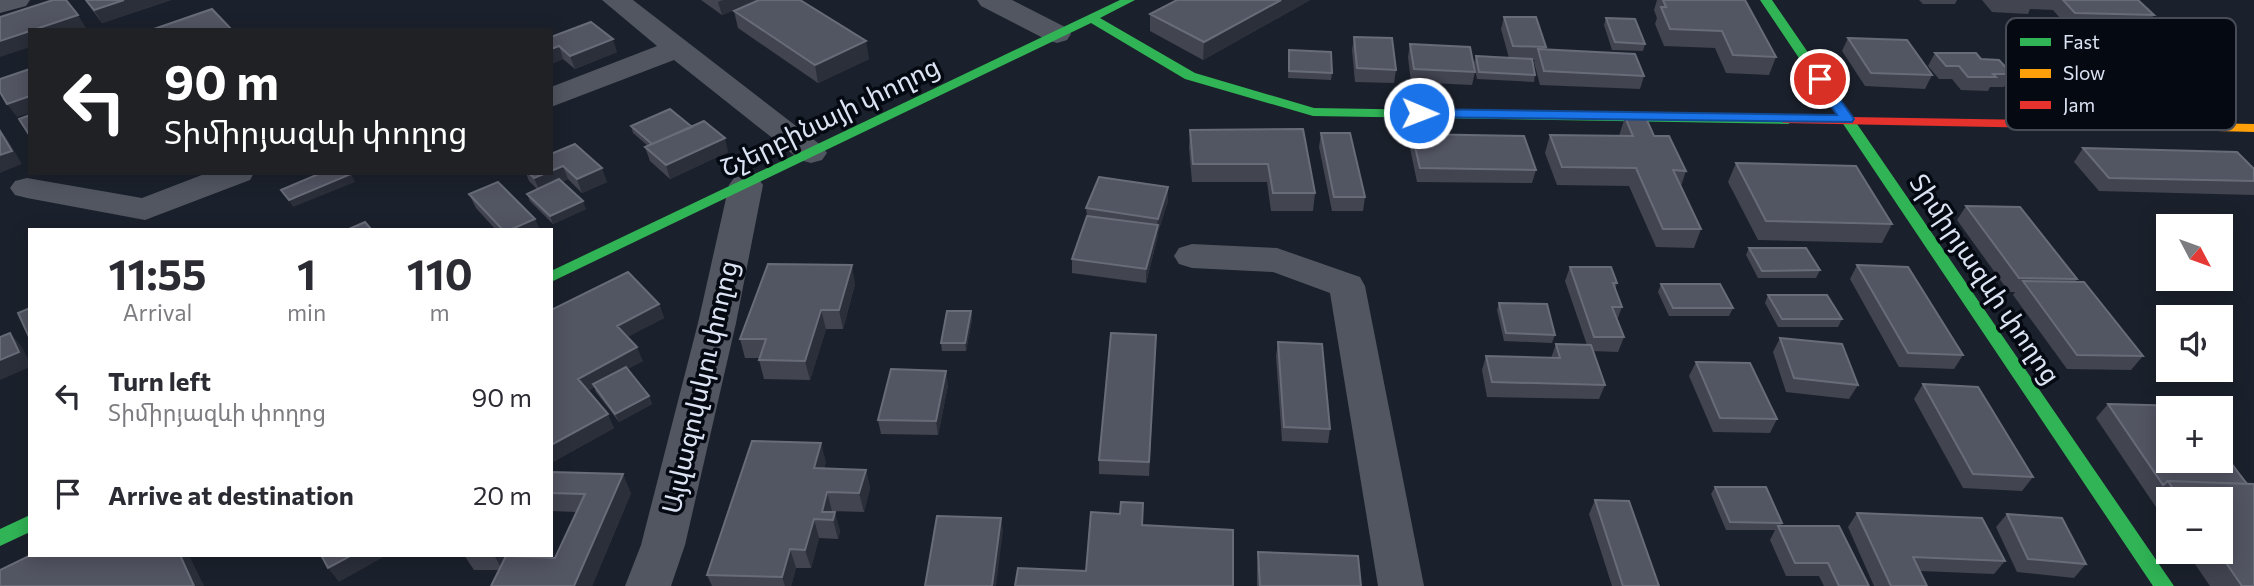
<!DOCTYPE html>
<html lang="en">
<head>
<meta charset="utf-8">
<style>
	:root { --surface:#fff; --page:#f2f2f3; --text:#2b2b33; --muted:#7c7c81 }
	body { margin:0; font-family:Commissioner,"Noto Sans Armenian",sans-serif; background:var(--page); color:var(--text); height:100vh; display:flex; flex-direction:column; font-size:26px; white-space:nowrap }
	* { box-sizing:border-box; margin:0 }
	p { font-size:23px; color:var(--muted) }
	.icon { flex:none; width:38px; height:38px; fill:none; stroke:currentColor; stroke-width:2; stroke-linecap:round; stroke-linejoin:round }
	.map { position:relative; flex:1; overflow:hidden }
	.drawer { position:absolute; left:28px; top:228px; width:525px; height:329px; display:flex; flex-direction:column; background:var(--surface); border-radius:0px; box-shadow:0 4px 18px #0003 }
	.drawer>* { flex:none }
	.guide { position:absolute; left:28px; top:28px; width:525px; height:147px; border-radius:0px; box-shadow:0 4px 18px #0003; background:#202124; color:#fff; overflow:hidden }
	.needle { width:46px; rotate:131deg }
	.controls { position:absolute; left:2156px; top:214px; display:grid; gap:14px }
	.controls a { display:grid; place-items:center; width:77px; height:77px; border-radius:0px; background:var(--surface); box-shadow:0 4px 18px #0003; font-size:35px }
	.pin { position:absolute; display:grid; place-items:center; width:60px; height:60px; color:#fff; margin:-30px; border:4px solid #fff; border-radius:50%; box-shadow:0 2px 7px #0007 }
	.me { position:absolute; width:77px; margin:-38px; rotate:91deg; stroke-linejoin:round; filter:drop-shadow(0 0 5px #0008) }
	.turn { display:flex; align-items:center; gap:24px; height:147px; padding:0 21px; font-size:32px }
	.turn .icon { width:91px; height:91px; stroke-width:2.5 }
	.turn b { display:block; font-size:49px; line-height:60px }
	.eta { display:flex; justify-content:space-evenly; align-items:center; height:119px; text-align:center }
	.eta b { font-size:42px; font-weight:700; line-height:49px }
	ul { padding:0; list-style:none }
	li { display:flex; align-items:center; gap:21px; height:98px; padding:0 21px }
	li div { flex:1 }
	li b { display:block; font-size:26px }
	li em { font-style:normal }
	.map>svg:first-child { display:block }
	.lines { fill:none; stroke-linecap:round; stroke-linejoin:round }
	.street { fill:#515660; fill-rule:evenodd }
	.fast { fill:#30b455; fill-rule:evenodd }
	.slow { fill:#ff9f0a; fill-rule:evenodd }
	.jam { fill:#e5322d; fill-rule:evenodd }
	.wall { fill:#424450 }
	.shaded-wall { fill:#2b2f3a }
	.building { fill:#525562; stroke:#686c79; stroke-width:2 }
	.route { fill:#1a73e8; stroke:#114b97; stroke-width:2 }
	.labels { text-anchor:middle; stroke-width:7; stroke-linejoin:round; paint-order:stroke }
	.street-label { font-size:26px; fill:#dce4f4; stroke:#050912 }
	.key { fill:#050912; stroke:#464b56; stroke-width:2 }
	.key-label { font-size:19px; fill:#dce4f4 }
</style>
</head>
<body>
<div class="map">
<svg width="2254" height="586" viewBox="0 0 2254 586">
	<rect width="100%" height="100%" fill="#1b212c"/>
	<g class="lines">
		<path class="street" d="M0 0H30L26 6 0 13Z
			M602 0H633L822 146 827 153 822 160 811 163 800 160 674 60 551 107V87L657 46Z
			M977 0H1012L1067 28 1071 34 1067 40 1057 43 1047 40 981 6Z
			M207 173H254L250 180 145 220 27 198 15 195 10 188 15 181 27 178 142 198Z
			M746 175 758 178 763 185 736 323 685 545 671 586H625L641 545 698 323 729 185 734 178Z
			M1192 244 1277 248 1360 277 1365 286 1424 586H1378L1330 293 1273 272 1192 268 1179 264 1174 256 1179 248Z"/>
		<path class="fast" d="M1120 0H1135L1100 18 1195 73 1314 108 1788 116 1795 120 1788 124 1313 116 1185 79 1091 23 551 282V271Z
			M1760 0H1772L2174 586H2153Z
			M30 515V532L0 546V529Z"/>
		<path class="slow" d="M2147 122 2254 124V132L2142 129 2140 126Z"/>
		<path class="jam" d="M1788 116 2147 122 2154 126 2147 130 1783 123V117Z"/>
	</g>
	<path class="wall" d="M85 0H171L102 23Z
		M701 0H758L722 15Z
		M1177 0H1310L1203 60 1150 31V14Z
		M1657 0H1745L1776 57 1769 75 1726 73 1715 48 1664 46 1655 24 1657 18 1654 10Z
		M1919 0H1957L1955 4H1923Z
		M1982 0H2138L2154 15 2145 28 2067 26 2053 10 2030 9 2028 14 1992 12Z
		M734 11 869 59 818 83 738 28Z
		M1504 17 1546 47V50L1644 76 1640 89 1540 85 1534 62 1535 60H1532L1535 75 1534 82 1477 79 1474 63 1476 56 1509 58 1501 29Z
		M1606 18 1645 44 1643 51 1612 50 1604 25Z
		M551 37 617 52 575 69 563 59 551 64Z
		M1354 37 1396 70 1394 83 1355 82 1352 50Z
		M1848 38 1932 75 1925 89 1865 86 1842 51Z
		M1410 44 1475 72 1472 85 1411 82 1408 57Z
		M1289 50 1332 73 1331 80 1288 78Z
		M1935 53 1981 59 2012 74 2004 87H1990L1988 91 1961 90 1952 79H1939L1928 66Z
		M2041 74 2108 94 2103 101H2055L2037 81Z
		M1625 117 1654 136 1686 171 1681 186 1701 229 1694 248 1656 247 1629 186 1557 185 1545 153 1550 135 1619 136Z
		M631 126 692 127 728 152 670 179 650 161 645 147 648 146 633 133Z
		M1303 129 1315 193 1313 211H1271L1267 182H1192L1189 148 1190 130Z
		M1321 133 1365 197 1363 211H1332L1319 147Z
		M1412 134 1536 170 1532 183 1417 182 1410 148Z
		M575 144 607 182 582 193 568 179 562 182 586 209 553 224 530 201 527 194 537 189 529 181 526 173H551Z
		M2083 148 2254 169V195L2099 191 2074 162Z
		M1736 163 1892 224 1882 243 1758 240 1728 182Z
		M469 194 540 229H495L476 208Z
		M1168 201 1158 232 1157 239 1146 283 1072 273V259L1087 216 1086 208Z
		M1966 206 2077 279 2075 282 2143 356 2131 370 2067 369 2013 295 2015 292H2009L1957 220Z
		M1749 248 1820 270 1816 278H1758L1746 255Z
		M1857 265 1963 355 1954 369 1899 367 1850 279Z
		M1570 267 1617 283 1615 289 1622 307 1617 320 1624 337 1618 352 1593 351 1605 385 1599 399 1487 397 1482 370 1486 356 1551 358 1556 344 1587 345 1565 281Z
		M855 284 843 329H826L810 380 764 379 759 360 760 358H745L740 339Z
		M1661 284 1733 308 1729 316H1669L1658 292Z
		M1768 295 1842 319 1838 327H1778L1765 303Z
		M1499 303 1555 335 1552 343 1504 341 1497 310Z
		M659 304 664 318 627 337 643 361 627 369 649 396 652 404 619 422 596 392 594 387 588 391 614 428 551 463V310Z
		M971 311 972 319 966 351H942L941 343Z
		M1156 335 1149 476 1099 474V460Z
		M1780 338 1858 385 1849 399 1786 392 1773 352Z
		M1278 342 1330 429 1328 443 1282 441 1276 356Z
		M1696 362 1777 419 1770 433 1713 432 1689 376Z
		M1923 384 2033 477 2022 491 1963 488 1914 399Z
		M948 385 938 435 881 434 878 420Z
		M2108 404 2247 484 2254 586H2210L2186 551H2221V499H2168V525L2096 418Z
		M826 462 824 468 866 470 870 488 864 512 832 511 840 531 838 539 819 538 811 568H796L791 586H712L707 575Z
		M551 472 631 493 592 586 499 570H474L464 555H511L510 556 555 558 576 512 551 511Z
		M1715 487 1782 523 1781 526 1869 586H1824L1819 576H1786L1770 540 1775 530H1726L1711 494Z
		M1595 500 1659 586H1612L1589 514Z
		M1857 513 2005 561 1994 574 1920 571 1927 586H1874L1848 527Z
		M2007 514 2086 564 2074 578 2017 572 1996 527Z
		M1258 552 1361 586H1257V566Z"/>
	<path class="shaded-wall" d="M124 0H171L102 23 94 10Z
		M723 0H758L722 15 718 2Z
		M1281 0H1310L1203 60 1204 42Z
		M78 15 86 28 82 30H33Z
		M30 31V47L0 57V41Z
		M613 39 617 52 575 69 570 56Z
		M866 41 869 59 818 83 815 65Z
		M559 46 563 59 551 64V49Z
		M30 96V113L17 117 7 104Z
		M0 130 7 139 22 164 0 173Z
		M725 138 728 152 670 179 666 165Z
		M563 166 568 179 540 192 534 178 546 173H551V171Z
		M602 168 607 182 582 193 577 179Z
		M351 174 355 182 293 207 289 200Z
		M1168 187V201L1158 232 1157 239 1146 283V269L1157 226 1158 219Z
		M583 201 586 209 553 224 550 216Z
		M535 219 540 229H512Z
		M852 265 855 284 843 329 839 310Z
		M659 304 664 318 622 340 617 326Z
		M821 310 826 329 810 380 805 361Z
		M971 311 972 319 966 351 965 343Z
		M10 333 22 347 30 363V367L0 380V360Z
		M637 347 643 361 595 387 593 384 594 387 584 393 578 379Z
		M946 371 948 385 938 435 936 421Z
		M649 396 652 404 619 422 615 414Z
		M608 414 614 428 551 463V445Z
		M821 443 826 462 819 487 814 468Z
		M866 470 870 488 864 512 859 493Z
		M623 474 631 493 592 586H574Z
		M827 492 832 511 829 520 822 512Z
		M835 512 840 531 838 539 833 520Z
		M1001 518 1003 531 996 586H992Z
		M814 519 819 538 811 568 805 550Z
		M790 549 796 568 791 586H785L782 577Z
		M180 555H189L204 586H194Z
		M352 555H387L339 582 328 568Z
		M494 555H511L503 571Z"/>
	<path class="building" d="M53 0H66L78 15 33 30H30V31L0 41V17Z
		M86 0H124L94 10Z
		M759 0H800L866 41 815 65 734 11Z
		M1177 0H1281L1204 42 1150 14Z
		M1663 0H1745L1776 57 1733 55 1722 31 1670 29 1661 7H1666Z
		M2063 0H2138L2154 15 2075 13Z
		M212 9 232 30H155L154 29Z
		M1504 17H1536L1546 47 1513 46Z
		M1606 18 1635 19 1645 44 1615 42Z
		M591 22 613 39 570 56 559 46 551 49V37Z
		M1354 37 1392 38 1396 70 1357 68Z
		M1848 38 1907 40 1932 75 1871 73Z
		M1410 44 1470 47 1475 72 1414 69Z
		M1538 49 1635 54 1644 76 1544 71Z
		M1289 50 1331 52 1332 73 1289 71Z
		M1935 53H1976L1981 59 1999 60 2012 74H1993L1996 77H1968L1959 66H1946Z
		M1476 56 1532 59 1535 75 1479 72Z
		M30 69V96L7 104 0 92V79Z
		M670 109 692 127 652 144 631 126Z
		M30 115V136L19 119Z
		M1625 117 1646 118 1654 136H1669L1686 171 1673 170 1701 229H1663L1636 168 1562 167 1550 135 1633 136Z
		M704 121 725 138 666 165 645 147Z
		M1303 129 1315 193H1273L1268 164H1193L1190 130Z
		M0 131 12 151 0 155Z
		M1321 133H1350L1365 197H1334Z
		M1412 134 1524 136 1536 170 1420 168Z
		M575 144 602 168 577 179 563 166 551 171V154Z
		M2083 148 2237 152 2254 169V181L2109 178Z
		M1736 163 1856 166 1892 224 1766 221Z
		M321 173H350L351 174 289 200 281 190Z
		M529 173H546L534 178Z
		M1099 177 1168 187 1158 219 1086 208Z
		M559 179 583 201 550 216 527 194Z
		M498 182 535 219 512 229H502L469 194Z
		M1966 206 2020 207 2077 279 2019 278Z
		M1087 216 1158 225 1146 269 1072 259Z
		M365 222 371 229H349Z
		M1749 248H1806L1820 270 1762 271Z
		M768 264 852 265 839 310H821L805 361 759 360 766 339H740Z
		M1857 265 1908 267 1963 355 1908 353Z
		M1570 267H1611L1617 283H1613L1622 307H1612L1624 337H1594Z
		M628 272 659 304 617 326 637 347 578 379 608 414 551 445V310Z
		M2023 281 2084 282 2143 356 2077 355Z
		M1661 284H1720L1733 308H1673Z
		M1768 295H1827L1842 319H1782Z
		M1499 303 1547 304 1555 335 1506 333Z
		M30 308V339L18 313Z
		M947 311H971L965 343H941Z
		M10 333 19 352 0 360V337Z
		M1111 333 1156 335 1149 462 1099 460Z
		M1780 338 1842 344 1858 385 1794 378Z
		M1278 342 1322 344 1330 429 1284 427Z
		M1556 344 1591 345 1605 385 1492 382 1486 356 1560 358Z
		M1696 362 1750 363 1777 419 1720 418Z
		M626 367 649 396 615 414 593 384Z
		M891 369 946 371 936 421 878 420Z
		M1923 384 1978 387 2033 477 1973 474Z
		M2108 404 2186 406 2188 408H2168V460H2221V450L2247 484 2168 481 2163 485Z
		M752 441 821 443 814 468 866 470 859 493 827 492 822 512H835L833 520 814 519 805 550 790 549 782 577 707 575Z
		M551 472 623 474 574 586H491L506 556 555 558 585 494 551 493Z
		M2168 481 2254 484V586H2242L2218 551H2221V499H2180Z
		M1715 487H1766L1782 523 1730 522Z
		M1595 500 1629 501 1659 586H1623Z
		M1121 502 1143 503 1142 525 1233 530V586H1015L1018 568 1086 571 1091 512 1120 514Z
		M1857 513 1982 518 2005 561 1913 557 1927 586H1891Z
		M2007 514 2062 518 2086 564 2028 559Z
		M937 516 1001 518 992 586H925Z
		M1778 526H1839L1869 586H1839L1828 563H1795Z
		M1258 552 1358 556 1361 586H1260Z
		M31 555H180L194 586H0V570Z
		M321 555H352L328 568Z"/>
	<path class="route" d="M1820 76 1824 77 1854 119 1852 122 1419 117 1413 113 1419 109 1837 115 1813 79Z"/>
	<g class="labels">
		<g class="street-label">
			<text transform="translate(830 117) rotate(-26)" y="9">Շչերբինայի փողոց</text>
			<text transform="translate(1985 279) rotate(56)" y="9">Տիմիրյազևի փողոց</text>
			<text transform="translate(700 387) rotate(-77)" y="9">Այվազովսկու փողոց</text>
		</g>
	</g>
	<rect x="2006" y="18" width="230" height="112" rx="10" class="key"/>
	<rect x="2020" y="38" width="31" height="8" fill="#30b455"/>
	<rect x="2020" y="69" width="31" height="9" fill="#ff9f0a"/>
	<rect x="2020" y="101" width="31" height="8" fill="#e5322d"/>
	<g class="key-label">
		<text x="2063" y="49">Fast</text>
		<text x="2063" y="80">Slow</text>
		<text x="2063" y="112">Jam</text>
	</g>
</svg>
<div class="controls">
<a><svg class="needle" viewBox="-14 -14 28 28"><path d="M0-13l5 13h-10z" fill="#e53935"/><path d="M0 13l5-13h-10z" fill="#7c7c81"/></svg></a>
<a><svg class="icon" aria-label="sound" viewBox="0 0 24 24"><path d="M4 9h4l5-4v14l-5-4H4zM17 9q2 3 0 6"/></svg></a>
<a>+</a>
<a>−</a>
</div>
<div class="pin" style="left:1820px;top:79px;background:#d93025"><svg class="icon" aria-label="arrive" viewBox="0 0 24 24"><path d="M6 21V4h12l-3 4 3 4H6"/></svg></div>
<svg class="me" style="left:1419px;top:113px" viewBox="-20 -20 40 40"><circle r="17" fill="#1a73e8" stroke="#fff" stroke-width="3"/><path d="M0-11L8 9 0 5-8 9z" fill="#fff"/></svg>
<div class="guide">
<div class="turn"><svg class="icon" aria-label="left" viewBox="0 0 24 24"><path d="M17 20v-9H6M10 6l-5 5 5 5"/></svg><div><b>90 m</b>Տիմիրյազևի փողոց</div></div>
</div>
<section class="drawer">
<div class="eta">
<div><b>11:55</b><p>Arrival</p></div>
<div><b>1</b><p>min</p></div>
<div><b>110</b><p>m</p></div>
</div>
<ul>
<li><svg class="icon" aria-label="left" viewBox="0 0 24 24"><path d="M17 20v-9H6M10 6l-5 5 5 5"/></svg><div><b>Turn left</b><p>Տիմիրյազևի փողոց</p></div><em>90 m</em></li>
<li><svg class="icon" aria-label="arrive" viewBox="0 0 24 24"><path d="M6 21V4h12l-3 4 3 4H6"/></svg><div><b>Arrive at destination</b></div><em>20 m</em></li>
</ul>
</section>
</div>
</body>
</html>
